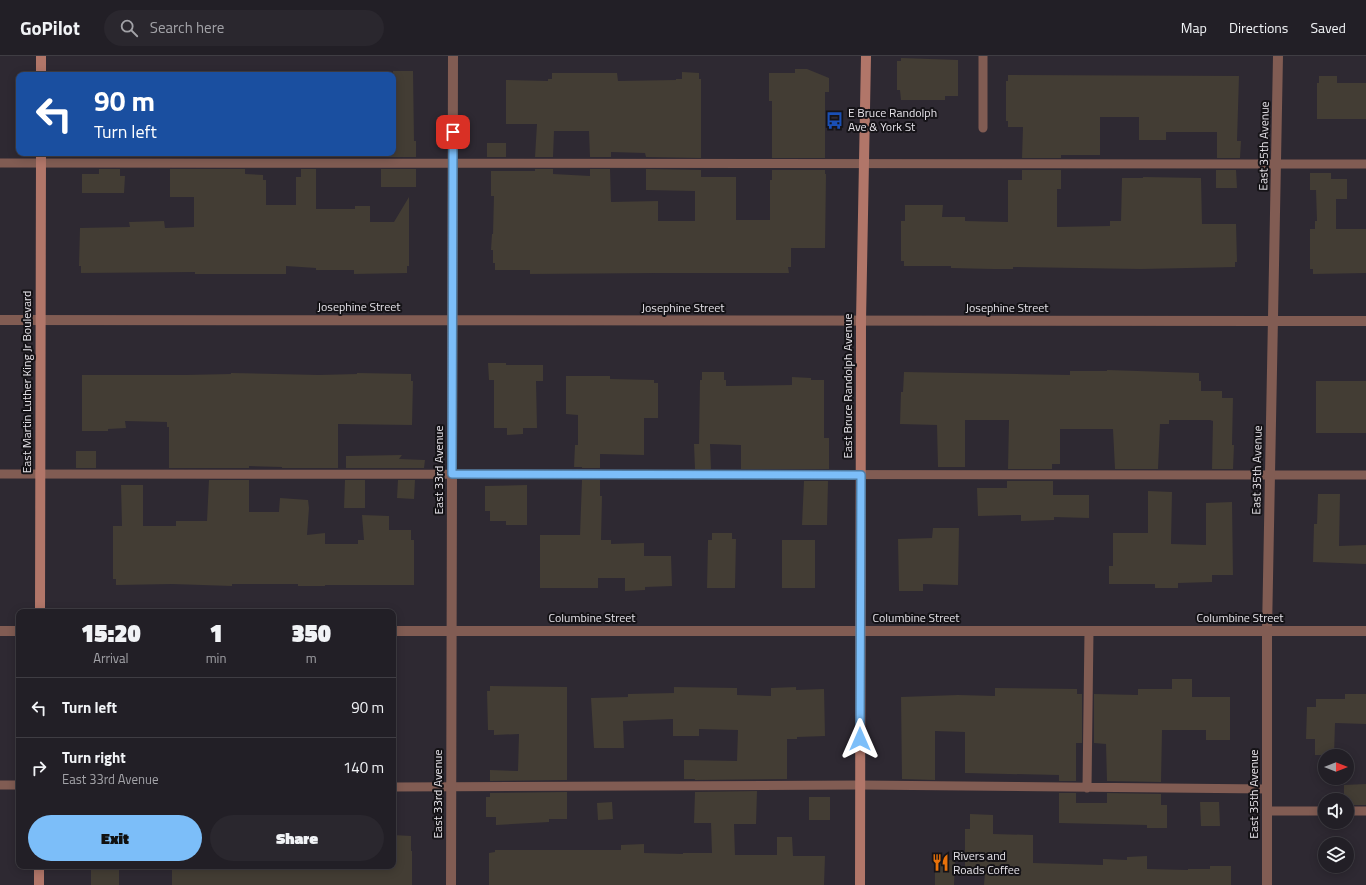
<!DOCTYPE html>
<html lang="en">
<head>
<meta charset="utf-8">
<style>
	:root { --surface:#221f26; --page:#2a272e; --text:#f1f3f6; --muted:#a2a2a7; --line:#3f3d43; --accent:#7cbef9 }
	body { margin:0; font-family:"Titillium Web",sans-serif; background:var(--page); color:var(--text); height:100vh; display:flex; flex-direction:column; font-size:15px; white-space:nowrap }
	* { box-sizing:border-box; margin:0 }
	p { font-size:13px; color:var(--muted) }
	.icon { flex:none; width:22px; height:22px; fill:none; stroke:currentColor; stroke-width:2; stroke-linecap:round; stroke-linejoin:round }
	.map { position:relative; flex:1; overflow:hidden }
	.details { position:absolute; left:16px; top:553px; width:380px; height:260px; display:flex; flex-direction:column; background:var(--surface); border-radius:8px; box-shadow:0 2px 10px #0003,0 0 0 1px var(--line) }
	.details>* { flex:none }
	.banner { position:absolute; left:16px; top:16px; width:380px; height:84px; border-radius:8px; box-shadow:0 2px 10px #0003,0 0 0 1px var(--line); background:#1a4fa0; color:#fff; overflow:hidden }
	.needle { width:26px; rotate:90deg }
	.fabs { position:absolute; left:1318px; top:693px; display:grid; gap:8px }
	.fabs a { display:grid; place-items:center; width:36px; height:36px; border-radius:50%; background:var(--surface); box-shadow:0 2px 10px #0003,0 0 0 1px var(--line); font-size:20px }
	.pin { position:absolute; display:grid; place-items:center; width:34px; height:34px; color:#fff; margin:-17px; border-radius:8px; box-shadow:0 2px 6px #0006 }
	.me { position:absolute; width:44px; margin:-22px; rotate:0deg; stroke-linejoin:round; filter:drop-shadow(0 0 3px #0008) }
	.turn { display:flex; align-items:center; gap:14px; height:84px; padding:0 12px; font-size:18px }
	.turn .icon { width:52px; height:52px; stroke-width:2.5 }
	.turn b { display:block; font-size:28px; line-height:34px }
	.eta { display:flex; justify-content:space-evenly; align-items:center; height:68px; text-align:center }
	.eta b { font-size:24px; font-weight:800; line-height:28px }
	.button { display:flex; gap:8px; margin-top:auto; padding:8px 12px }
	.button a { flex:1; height:46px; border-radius:24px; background:var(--accent); color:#111; font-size:16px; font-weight:800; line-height:46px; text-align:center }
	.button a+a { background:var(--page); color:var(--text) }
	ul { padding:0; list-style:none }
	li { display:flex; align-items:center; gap:12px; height:60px; padding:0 12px; border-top:1px solid var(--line) }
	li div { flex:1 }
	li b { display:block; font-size:15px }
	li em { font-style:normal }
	header { display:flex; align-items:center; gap:24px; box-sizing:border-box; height:56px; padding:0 20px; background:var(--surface); border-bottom:1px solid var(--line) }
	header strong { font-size:19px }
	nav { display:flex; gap:22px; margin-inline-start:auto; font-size:14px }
	.search { width:280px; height:36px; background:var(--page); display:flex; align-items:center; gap:10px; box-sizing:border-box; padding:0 14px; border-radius:22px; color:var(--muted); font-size:15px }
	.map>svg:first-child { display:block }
	.building { fill:#433d34 }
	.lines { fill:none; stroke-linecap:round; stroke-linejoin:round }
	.lane { stroke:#815c53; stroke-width:9 }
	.street { stroke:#815c53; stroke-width:10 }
	.secondary { stroke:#b17669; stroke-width:10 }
	.route-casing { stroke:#517ca2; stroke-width:10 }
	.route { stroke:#7cbef9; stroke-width:7 }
	.labels { text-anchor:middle; stroke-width:4; stroke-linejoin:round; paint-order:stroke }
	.poi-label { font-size:12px; fill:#e5e2e8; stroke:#151317; text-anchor:start }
	.street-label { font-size:12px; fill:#e5e2e8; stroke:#151317 }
</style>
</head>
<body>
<header>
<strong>GoPilot</strong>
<div class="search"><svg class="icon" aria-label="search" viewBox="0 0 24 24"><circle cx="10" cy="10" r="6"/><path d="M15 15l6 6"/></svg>Search here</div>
<nav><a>Map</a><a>Directions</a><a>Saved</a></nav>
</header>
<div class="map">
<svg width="1366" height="829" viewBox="0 0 1366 829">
	<rect width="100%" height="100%" fill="#2e2932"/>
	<path class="building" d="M901 2 958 4V40H945V44H901L900 34H897V5H901Z
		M795 13H807L829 22V36H825V102H772V45H769V17H795Z
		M393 15H413L414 85H416V101H382V97H393Z
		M682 16 699 17V23H701V102L646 101 645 97 611 96V101H590L589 75H554L553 101H535L537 68H506V24L548 25V23H552V17H617L618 25 676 24V23H682Z
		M1008 19 1239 20 1237 85H1241L1240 102H1217V76H1166V84H1139V61H1100V99H1061V102H1022L1023 71H1008V65H1006V25H1008Z
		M1319 20H1337V27H1366V63H1317V27H1319Z
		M487 87H506V101H487Z
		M99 97H120V101H99Z
		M170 97H245V101H170Z
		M301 97H316V101H301Z
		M99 113H120V120H125L124 137H82V118H99Z
		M170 113H245V118L263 119V124H266V149H296V121H301V113H316V153H355V150H370V166H394L409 141V210H407V217L354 218V214H316V212L286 210V218H195V216L81 217V210H79L80 172 130 171 129 166 164 165 165 172 194 171V141H170Z
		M381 113H416V131H381Z
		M535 113H553V118L590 120V113H610L611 146 658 145V165H695V135L646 134V113L701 114V121H736V164H770V124H772V114H825V118H826L825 192H791V211H788L789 217H656L530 218V214H495V207H493V194H491L492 178H493L494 140H491V115H535Z
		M1022 114H1061V133H1057V171L1110 170V165H1121L1122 122H1143V121L1201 122 1202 168H1236L1237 206H1235V211L1141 213 1013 211V213H993L951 212V210H904V205H901V165H905V149H943L942 161H965V165L1008 166V124H1022Z
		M1216 114H1236L1237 132H1216Z
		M1310 117H1331V123H1347V143H1336V173H1366V217L1313 218V213H1310V173H1315V165H1317L1316 134H1310Z
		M488 307H506V309H543V325H536L537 372H523V378L507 379V372H494V324H489Z
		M1107 314 1199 317V325H1201V335H1222V342H1233L1232 389H1234L1233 413H1212L1213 365 1210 364H1169V368H1160L1158 413H1115L1113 373H1060V408H1052V413H1008L1009 364H965V411H938L937 369 900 368 901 336H903L904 316 1070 319V315H1107Z
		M702 316H724V324H726V330L792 329V321L811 322V324H824V382H829V413H741V389L710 388 711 413H695L694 388H708H699L700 324H702Z
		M231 317 319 319 357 318V317L411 318V325H413L412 369 338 368V412H282V411L249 410V412H169V371H167V366L125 365 126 372 108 373V375H82V319H185L231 318Z
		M566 320H610V323L654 324V327H658V362H644V399L600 398V412H582V411H574L575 389H578V359L566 358Z
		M1316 325H1366V377H1316Z
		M76 395H96V412H76Z
		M402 399 399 403 425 404 424 412H346V400Z
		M209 424H249V456H279L280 442 308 444 309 452 307 479 325 477V488H358V484H364L362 459 389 460V474H411V484H414V529H325V530H298V528H232V530L172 528 116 529V523H113V470H122L121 429H143V470H176V465H207Z
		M345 424H365V452H344Z
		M398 424H415L414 443 397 442Z
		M582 424H600V440H602L601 484H611V488L644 487V500H671L672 530 645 531V534L625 535V522H598V532H540V479H580Z
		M804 425H828L827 469H802Z
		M1007 425H1053V439H1089V462L1054 461V464L1021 465V459L978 460 977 432H1007Z
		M527 429V469H506V465H490V455H485V430Z
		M1148 435 1172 436 1171 488 1206 489V447L1232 446 1233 519H1212V526L1178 527V532H1155V528H1109V510H1113V477H1148Z
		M1318 438H1340L1339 490 1366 489V508L1313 506 1314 468H1317Z
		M933 472H959L958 529 923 528V535H899L898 483 932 482Z
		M712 477H732V483H736L735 532H707L708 484H712Z
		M782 484H815V532H782Z
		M1172 623H1192V641H1230V684H1206V674H1162L1161 726 1107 725 1106 688 1094 687V638L1138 639V633H1172Z
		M490 630 567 631V724L490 725V714L518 715 519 678 494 679V674H488L487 635H490Z
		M674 631 737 632V639L771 640V632L796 631V634L824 633 825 680 797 681V683H787V723L695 724V723H684V704L737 705 738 674 699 673V680H673V663L623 665 624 692H594L591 642 628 641V638L674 637Z
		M995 632 1077 633V638H1082V687H1076V725H1059V719L965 717V676L935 675V724L902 723 901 641 958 639 995 640Z
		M1345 638H1366V668L1335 667 1334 699H1315V683H1306L1307 651H1316V643H1345Z
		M1366 728V749H1347V744H1344V729Z
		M757 735 756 768H734L735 799H777V781H792L793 800H825L824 829H489V797L495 796V794H621V789L644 788V797L683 798V797H712L711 767H694L695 736Z
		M567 736V763H549V766L496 769V761H486V741H490V737Z
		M1059 737H1076V747H1107V737L1161 738V749H1167V772H1147V769L1059 767Z
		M809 741H830V764H809Z
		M612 746 613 763 598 764 597 747Z
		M1200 746H1219L1220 770H1201Z
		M970 758 993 759V778L1033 779V807L1103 809V803L1127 804V801L1147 800V813L1188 814V813H1210V810H1231V829H984L985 816H965V773H970Z
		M393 779 411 780V795H412V829H172V810H393Z
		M935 804H955L954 829H935Z
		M94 810H119V829H91V813H94Z"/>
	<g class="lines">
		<path class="lane" d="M983 0V72
			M0 107 1366 108
			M0 418 1366 419
			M0 729H19
			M393 731 860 729 1267 733
			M1087 732 1089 575
			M1267 755H1325
			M1347 755H1366"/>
		<path class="street" d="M0 264 1366 265
			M0 575H19
			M393 575H1366
			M451 829 453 0
			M1267 829V575L1278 0"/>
		<path class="secondary" d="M41 19V0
			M40 556 41 97
			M39 829V810
			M860 829 861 265 866 0"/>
	</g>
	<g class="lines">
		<defs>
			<path id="route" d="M453 76 452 418 861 419 860 683"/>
		</defs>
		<use href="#route" class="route-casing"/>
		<use href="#route" class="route"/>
	</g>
	<defs>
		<symbol id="bus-bare" viewBox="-9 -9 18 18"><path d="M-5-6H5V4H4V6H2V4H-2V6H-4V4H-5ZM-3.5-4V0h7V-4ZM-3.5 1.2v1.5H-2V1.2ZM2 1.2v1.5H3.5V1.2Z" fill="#1a4fb4" stroke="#151317" stroke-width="2.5" paint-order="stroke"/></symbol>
		<symbol id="restaurant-bare" viewBox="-9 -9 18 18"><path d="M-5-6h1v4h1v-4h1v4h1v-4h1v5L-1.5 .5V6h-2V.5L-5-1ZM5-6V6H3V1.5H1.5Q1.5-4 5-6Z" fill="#e8710a" stroke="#151317" stroke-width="2.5" paint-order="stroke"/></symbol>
	</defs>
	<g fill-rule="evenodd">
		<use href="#bus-bare" x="822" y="52" width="25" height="25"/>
		<use href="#restaurant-bare" x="928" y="794" width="25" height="25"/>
	</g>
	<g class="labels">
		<g class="poi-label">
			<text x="848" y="61">E Bruce Randolph<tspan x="848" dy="14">Ave &amp; York St</tspan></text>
			<text x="953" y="804">Rivers and<tspan x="953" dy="14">Roads Coffee</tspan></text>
		</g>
		<g class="street-label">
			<text transform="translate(1264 90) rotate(-89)" y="4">East 35th Avenue</text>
			<text x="359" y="255">Josephine Street</text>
			<text x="683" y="256">Josephine Street</text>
			<text x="1007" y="256">Josephine Street</text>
			<text transform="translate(27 326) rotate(-90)" y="4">East Martin Luther King Jr Boulevard</text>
			<text transform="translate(848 330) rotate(-90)" y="4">East Bruce Randolph Avenue</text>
			<text transform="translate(439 414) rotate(-90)" y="4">East 33rd Avenue</text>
			<text transform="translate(1257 414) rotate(-89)" y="4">East 35th Avenue</text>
			<text x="592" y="566">Columbine Street</text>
			<text x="916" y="566">Columbine Street</text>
			<text x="1240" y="566">Columbine Street</text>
			<text transform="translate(438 738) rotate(-90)" y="4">East 33rd Avenue</text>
			<text transform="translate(1254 738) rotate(-90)" y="4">East 35th Avenue</text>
		</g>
	</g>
</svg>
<div class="fabs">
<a><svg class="needle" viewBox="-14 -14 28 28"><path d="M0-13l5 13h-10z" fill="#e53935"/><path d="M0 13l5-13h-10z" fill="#a2a2a7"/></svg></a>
<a><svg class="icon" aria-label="sound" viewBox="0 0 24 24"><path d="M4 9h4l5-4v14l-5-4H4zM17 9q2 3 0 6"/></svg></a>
<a><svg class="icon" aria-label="layers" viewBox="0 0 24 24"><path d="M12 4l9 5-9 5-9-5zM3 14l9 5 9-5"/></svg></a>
</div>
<div class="pin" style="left:453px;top:76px;background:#d93025"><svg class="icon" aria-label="arrive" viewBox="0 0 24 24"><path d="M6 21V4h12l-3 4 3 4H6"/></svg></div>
<svg class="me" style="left:860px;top:683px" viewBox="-20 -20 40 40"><path d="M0-17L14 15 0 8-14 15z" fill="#7cbef9" stroke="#fff" stroke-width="4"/></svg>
<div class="banner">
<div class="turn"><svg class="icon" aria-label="left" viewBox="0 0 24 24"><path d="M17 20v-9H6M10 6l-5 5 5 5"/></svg><div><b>90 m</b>Turn left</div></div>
</div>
<section class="details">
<div class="eta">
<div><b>15:20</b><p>Arrival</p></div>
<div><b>1</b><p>min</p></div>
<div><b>350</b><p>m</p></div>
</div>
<ul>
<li><svg class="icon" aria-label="left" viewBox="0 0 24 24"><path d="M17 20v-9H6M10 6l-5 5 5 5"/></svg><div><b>Turn left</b></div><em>90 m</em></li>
<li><svg class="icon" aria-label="right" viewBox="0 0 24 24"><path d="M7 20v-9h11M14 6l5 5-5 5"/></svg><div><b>Turn right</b><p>East 33rd Avenue</p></div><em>140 m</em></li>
</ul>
<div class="button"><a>Exit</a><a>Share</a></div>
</section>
</div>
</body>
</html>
